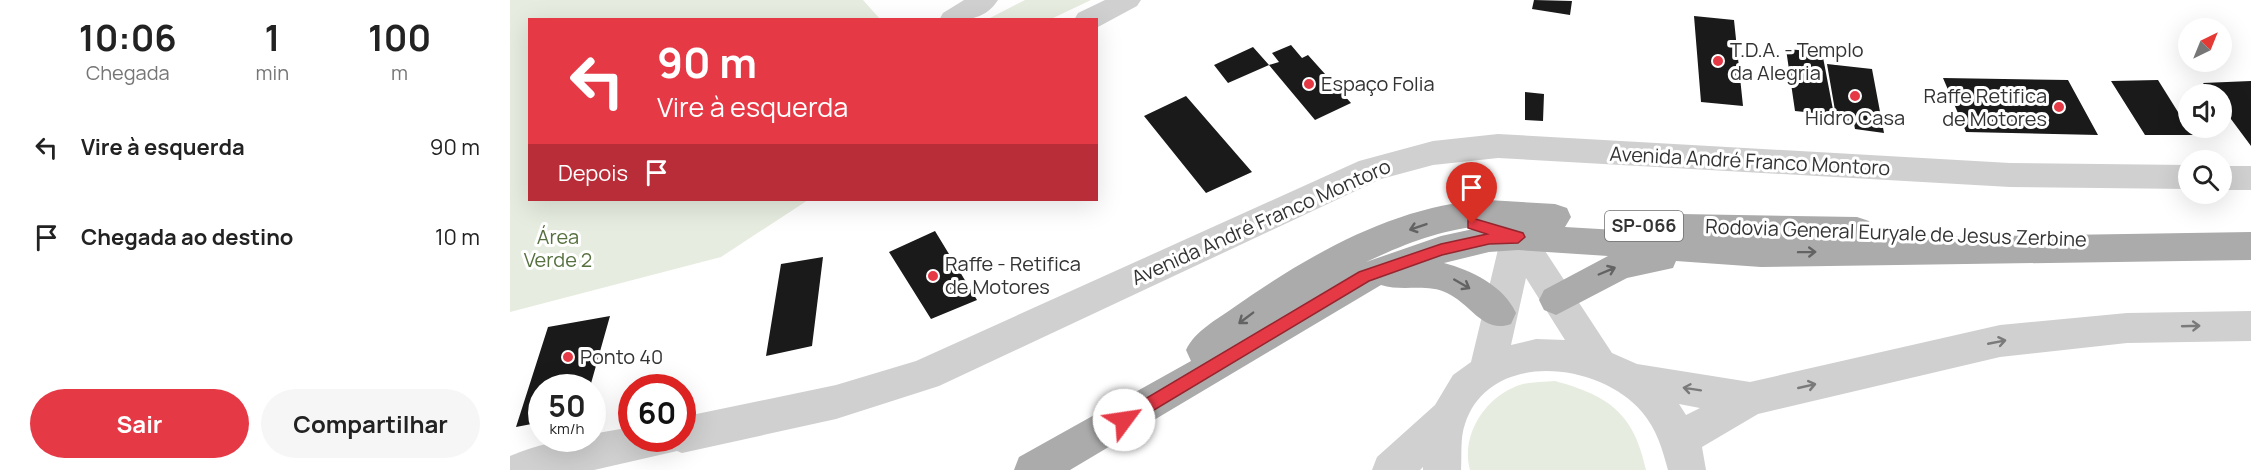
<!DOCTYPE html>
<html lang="pt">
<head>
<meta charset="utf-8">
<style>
	:root { --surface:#fff; --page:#f6f6f6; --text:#222; --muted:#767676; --accent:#e63946 }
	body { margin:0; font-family:Manrope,sans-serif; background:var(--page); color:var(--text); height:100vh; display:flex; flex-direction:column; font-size:22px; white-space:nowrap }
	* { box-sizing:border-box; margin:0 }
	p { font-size:20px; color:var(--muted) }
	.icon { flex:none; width:33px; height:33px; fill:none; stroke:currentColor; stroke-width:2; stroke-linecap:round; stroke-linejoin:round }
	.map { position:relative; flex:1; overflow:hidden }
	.side { display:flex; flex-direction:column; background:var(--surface); width:510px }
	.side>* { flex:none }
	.guide { position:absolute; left:18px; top:18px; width:570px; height:183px; border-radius:0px; box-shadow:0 6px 24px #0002; background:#e63946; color:#fff; overflow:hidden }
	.needle { width:39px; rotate:43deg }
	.controls { position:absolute; left:1668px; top:18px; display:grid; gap:12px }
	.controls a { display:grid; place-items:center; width:54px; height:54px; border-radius:50%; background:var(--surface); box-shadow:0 6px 24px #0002; font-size:30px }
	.speed { position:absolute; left:18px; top:374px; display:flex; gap:12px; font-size:30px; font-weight:700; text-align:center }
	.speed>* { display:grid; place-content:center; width:78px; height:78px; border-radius:50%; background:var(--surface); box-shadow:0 6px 24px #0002; line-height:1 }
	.speed small { font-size:15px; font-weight:400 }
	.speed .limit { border:9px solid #d22; background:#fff; color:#111 }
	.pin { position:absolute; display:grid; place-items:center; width:51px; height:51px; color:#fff; margin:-62px -26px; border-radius:50% 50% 50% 0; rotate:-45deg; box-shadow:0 0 6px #0007 }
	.pin .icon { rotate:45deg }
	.me { position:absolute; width:66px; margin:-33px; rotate:59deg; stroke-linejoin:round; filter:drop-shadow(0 0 4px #0008) }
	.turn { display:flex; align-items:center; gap:21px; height:126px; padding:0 30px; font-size:27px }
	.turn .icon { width:78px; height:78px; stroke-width:2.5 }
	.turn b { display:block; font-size:42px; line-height:51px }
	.then { display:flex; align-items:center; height:57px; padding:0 30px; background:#0003; gap:12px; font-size:22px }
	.eta { display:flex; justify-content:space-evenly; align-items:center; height:102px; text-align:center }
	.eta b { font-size:36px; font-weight:700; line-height:42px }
	.action { display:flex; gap:12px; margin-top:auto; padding:12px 30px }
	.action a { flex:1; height:69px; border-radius:36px; background:var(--accent); color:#fff; font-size:24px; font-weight:700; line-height:69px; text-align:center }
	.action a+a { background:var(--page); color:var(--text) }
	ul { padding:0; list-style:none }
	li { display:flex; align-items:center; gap:18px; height:90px; padding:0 30px }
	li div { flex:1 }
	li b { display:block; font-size:22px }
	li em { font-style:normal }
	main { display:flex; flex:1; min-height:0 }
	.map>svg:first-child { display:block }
	.green { fill:#e6ecdf }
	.building { fill:#1a1a1a }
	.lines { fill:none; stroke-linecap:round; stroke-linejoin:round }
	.street { fill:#d0d0d0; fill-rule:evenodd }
	.primary { fill:#ababab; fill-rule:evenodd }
	.oneway { stroke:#636363 }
	.oneway2 { stroke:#7a7a7a }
	.route { fill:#e63946; stroke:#96252e; stroke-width:1.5 }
	.poi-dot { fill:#e63946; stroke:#fff; stroke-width:2 }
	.labels { text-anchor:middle; stroke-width:6; stroke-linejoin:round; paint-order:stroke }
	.shield { fill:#fff; stroke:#707070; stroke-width:1.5 }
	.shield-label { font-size:18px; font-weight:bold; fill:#333 }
	.poi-label { font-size:20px; fill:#333; stroke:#fff; text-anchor:start }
	.street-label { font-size:20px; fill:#333; stroke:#fff }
	.park-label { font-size:20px; fill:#56703f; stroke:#fff }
</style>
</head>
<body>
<main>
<section class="side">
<div class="eta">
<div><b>10:06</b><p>Chegada</p></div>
<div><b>1</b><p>min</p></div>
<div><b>100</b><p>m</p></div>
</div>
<ul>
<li><svg class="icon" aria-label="left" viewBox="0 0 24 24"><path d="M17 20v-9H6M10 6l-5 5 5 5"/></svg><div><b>Vire à esquerda</b></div><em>90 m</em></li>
<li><svg class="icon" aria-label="arrive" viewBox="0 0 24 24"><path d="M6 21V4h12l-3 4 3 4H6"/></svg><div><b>Chegada ao destino</b></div><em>10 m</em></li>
</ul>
<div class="action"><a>Sair</a><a>Compartilhar</a></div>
</section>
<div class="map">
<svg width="1741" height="470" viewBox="0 0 1741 470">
	<rect width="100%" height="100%" fill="#fff"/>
	<path class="green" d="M0 0H353L370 19 20 20V200H298L211 257 0 312Z
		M515 0H581L541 19H478Z
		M1045 381C1100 396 1124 414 1136 470H960C950 434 977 394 1013 384 1023 382 1035 382 1045 381Z"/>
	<path class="building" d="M1024 0 1062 1 1060 15 1022 9Z
		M1184 16 1224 20 1233 106 1191 102Z
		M781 45 792 58 798 55 841 103 805 120 759 65 718 83 704 65 743 47 759 65 769 62 762 53Z
		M1276 49 1312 52 1324 115 1285 111Z
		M1317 64 1362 69 1374 133 1345 129 1344 124 1327 122Z
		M1433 78 1558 80 1588 135 1456 132Z
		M1648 80 1678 128 1685 135H1635L1601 81Z
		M1741 81V146L1712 107V94H1702L1693 83Z
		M1015 92 1034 94 1033 121 1015 120Z
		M676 96 742 172 696 193 634 116Z
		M425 231 467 300 421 319 379 252Z
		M313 257 302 346 256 356 271 264Z
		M100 316 80 387H32V422L6 427 38 327Z"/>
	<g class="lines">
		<path class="street" d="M454 0H488C474 22 452 20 429 20L433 13Z
			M595 0H631L627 6 588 27 586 20H564L568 13Z
			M988 134 1500 163 1678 165V189L1500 187 988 158 923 165 871 179 429 386 326 419 172 453 167 451 84 470H0V456C27 445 53 438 82 438V434L122 427V438H172V417L326 385 406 361 849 161 923 141Z
			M1712 166H1741V190H1712Z
			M1008 224 1020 228 1102 353 1127 364 1240 382 1490 325 1617 313 1741 311V341L1617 343 1490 357 1248 414 1192 447 1196 470H1158C1152 448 1147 430 1132 412 1090 362 979 349 955 424 950 437 952 456 951 470H913V467L910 470H862L867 457 925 405 943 375 961 362 991 237 996 228ZM1016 278 1055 340 1026 339 1001 345ZM1169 404 1190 408 1176 415Z"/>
		<path class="primary" d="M978 200 1045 204 1057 208 1061 217 1055 227 1158 233 1155 227 1159 218 1171 214 1347 217 1359 221 1363 230 1359 238 1741 232V260L1251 267 1166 261 1163 268 1117 278 1046 315 1034 310 1029 300 1034 290 1098 256 1008 250 979 252 934 263C961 270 994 286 1006 313L1001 324C973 334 961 304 937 293 917 283 892 292 871 285L560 470H504L509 457 681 361 676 350C685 331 706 320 723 308 797 256 886 204 978 200ZM977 226 931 236 856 262C895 244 933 228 977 226Z"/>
	</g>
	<defs><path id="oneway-shaft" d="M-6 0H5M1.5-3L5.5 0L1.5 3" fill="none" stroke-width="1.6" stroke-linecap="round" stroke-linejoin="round" transform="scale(1.5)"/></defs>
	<g class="oneway">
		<use href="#oneway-shaft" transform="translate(908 227) rotate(161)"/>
		<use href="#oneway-shaft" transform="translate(1297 252) rotate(-1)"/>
		<use href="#oneway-shaft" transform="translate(1097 271) rotate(-23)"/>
		<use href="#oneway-shaft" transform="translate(952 284) rotate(30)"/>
		<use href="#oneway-shaft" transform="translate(736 318) rotate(143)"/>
	</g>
	<g class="oneway2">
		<use href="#oneway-shaft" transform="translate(1681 326) rotate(-2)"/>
		<use href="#oneway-shaft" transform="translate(1487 342) rotate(-11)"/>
		<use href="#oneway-shaft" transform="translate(1297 386) rotate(-13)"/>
		<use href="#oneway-shaft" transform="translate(1182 389) rotate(-171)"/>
	</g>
	<path class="route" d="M962 218 1013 233 1015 237 1008 243 979 244 932 255 859 281 619 425 614 427 608 425 606 420 608 415 849 272 931 244 977 234 958 228V220Z"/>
	<g class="poi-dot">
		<circle cx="1208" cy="61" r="6"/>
		<circle cx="799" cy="84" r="6"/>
		<circle cx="1345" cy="96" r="6"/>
		<circle cx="1549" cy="107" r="6"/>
		<circle cx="423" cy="276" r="6"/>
		<circle cx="58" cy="357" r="6"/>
	</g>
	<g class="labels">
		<rect class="shield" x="1095" y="211" width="78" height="30" rx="4.5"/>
		<g class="shield-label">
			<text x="1134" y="232">SP-066</text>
		</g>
		<g class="poi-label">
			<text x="1220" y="57">T.D.A. - Templo<tspan x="1220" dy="23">da Alegria</tspan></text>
			<text x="811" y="91">Espaço Folia</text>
			<text x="1537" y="103" text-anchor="end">Raffe Retifica<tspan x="1537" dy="23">de Motores</tspan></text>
			<text x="1345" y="125" text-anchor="middle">Hidro Casa</text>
			<text x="435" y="271">Raffe - Retifica<tspan x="435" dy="23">de Motores</tspan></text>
			<text x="70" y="364">Ponto 40</text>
		</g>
		<g class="street-label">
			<text transform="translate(1240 161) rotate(3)" y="7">Avenida André Franco Montoro</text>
			<text transform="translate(751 222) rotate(-24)" y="7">Avenida André Franco Montoro</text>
			<text transform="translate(1386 233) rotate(2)" y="7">Rodovia General Euryale de Jesus Zerbine</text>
		</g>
		<g class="park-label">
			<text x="48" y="244">Área<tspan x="48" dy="23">Verde 2</tspan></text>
		</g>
	</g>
</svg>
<div class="controls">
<a><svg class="needle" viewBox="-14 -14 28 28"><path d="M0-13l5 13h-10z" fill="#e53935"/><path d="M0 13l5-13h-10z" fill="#767676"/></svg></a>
<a><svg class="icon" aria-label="sound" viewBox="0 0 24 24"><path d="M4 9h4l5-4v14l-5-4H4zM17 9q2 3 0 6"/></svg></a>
<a><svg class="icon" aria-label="search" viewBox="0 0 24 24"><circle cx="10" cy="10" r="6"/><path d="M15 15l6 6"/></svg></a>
</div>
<div class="speed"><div>50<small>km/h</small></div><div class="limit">60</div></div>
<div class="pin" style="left:962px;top:224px;background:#d93025"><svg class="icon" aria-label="arrive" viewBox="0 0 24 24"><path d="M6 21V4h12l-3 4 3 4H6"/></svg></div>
<svg class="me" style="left:614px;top:420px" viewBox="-20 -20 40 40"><circle r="19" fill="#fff"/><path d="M0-13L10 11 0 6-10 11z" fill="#e63946"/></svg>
<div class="guide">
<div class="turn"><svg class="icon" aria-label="left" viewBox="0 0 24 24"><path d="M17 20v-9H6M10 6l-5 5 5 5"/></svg><div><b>90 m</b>Vire à esquerda</div></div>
<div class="then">Depois<svg class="icon" aria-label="arrive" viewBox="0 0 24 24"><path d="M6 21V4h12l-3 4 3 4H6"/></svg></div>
</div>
</div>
</main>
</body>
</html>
